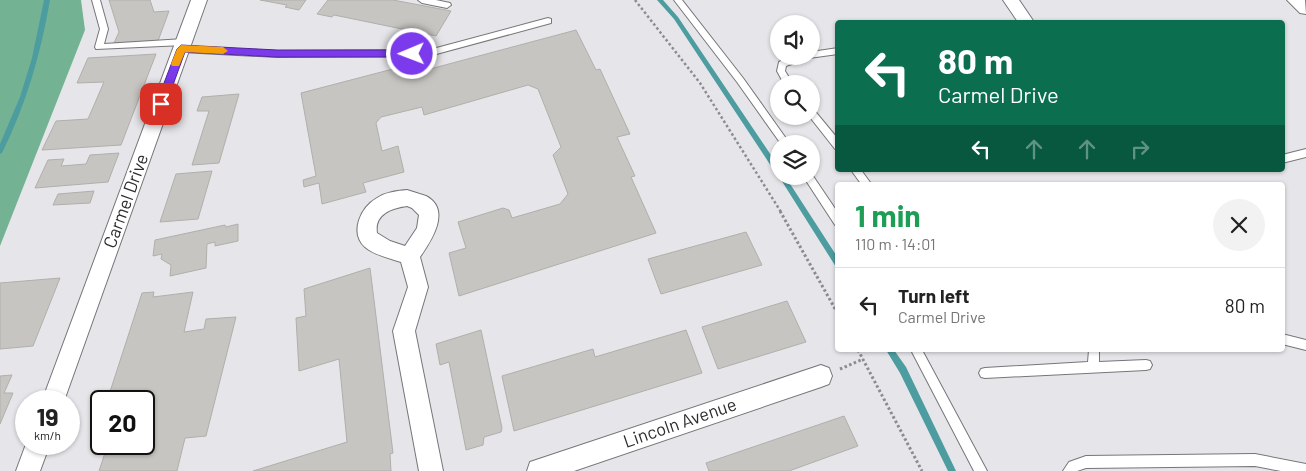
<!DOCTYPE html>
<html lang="en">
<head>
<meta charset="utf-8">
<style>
	:root { --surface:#fff; --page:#f2f2f2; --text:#222; --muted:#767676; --line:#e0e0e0 }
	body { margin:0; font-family:Barlow,sans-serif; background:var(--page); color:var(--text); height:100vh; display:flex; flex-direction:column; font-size:19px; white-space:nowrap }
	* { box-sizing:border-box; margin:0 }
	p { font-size:16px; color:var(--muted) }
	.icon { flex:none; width:28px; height:28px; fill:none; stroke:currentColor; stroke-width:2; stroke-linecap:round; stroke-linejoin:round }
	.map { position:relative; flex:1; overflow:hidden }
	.sheet { position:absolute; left:835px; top:182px; width:450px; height:170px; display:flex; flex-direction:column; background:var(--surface); border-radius:5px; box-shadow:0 1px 4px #0004 }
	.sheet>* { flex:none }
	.guide { position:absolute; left:835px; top:20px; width:450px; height:152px; border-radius:5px; box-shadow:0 1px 4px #0004; background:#0b6e4f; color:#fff; overflow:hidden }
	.tools { position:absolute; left:770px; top:15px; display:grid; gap:10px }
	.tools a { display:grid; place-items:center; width:50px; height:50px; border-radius:50%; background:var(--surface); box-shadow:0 1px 4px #0004; font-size:25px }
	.speed { position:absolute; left:15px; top:390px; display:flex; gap:10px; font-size:25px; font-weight:700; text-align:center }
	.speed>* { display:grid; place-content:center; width:65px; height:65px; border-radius:50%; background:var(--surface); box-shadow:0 1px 4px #0004; line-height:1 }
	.speed small { font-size:12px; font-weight:400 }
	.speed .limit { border:2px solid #111; border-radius:8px; background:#fff; color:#111 }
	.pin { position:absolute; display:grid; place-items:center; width:42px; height:42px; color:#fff; margin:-21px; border-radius:10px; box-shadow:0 2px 8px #0006 }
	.me { position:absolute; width:55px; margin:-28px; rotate:269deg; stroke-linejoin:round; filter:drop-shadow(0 0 4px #0008) }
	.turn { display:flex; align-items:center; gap:18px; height:105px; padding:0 20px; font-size:22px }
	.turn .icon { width:65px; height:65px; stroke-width:2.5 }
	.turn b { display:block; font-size:35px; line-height:42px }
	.lanes { display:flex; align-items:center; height:48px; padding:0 20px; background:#0003; justify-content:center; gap:25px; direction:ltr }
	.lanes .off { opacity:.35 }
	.round { display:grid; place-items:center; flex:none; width:52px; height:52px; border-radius:26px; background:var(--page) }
	.head { display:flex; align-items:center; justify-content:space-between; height:85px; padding:0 20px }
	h1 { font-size:30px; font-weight:700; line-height:38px; color:#1e9e55 }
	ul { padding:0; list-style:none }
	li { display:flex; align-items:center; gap:15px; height:75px; padding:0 20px; border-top:1px solid var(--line) }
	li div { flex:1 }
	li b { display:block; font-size:19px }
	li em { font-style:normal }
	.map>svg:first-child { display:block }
	.forest { fill:#74b294 }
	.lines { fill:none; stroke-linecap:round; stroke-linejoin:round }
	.stream { fill:#4c9ca0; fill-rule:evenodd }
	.building { fill:#c7c5c1; stroke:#b1afab }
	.service-casing { stroke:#76767a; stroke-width:2 }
	.minor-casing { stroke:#76767a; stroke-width:2 }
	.path-far1 { stroke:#8c8c8e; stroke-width:2.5; stroke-dasharray:2.5 2.5; stroke-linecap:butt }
	.path { stroke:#8c8c8e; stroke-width:3; stroke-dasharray:2.5 2.5; stroke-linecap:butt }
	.service { fill:#fff; fill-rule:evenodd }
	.minor { fill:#fff; fill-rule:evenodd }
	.route { fill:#7c3aed; stroke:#51269a }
	.slow { fill:#f59e0b }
	.labels { text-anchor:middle; stroke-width:4; stroke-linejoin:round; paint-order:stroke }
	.street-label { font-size:18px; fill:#2d2d2e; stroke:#fff }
</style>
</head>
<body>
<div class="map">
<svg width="1306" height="471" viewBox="0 0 1306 471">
	<rect width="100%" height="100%" fill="#e6e6ea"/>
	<path class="forest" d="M0 0H81L85 30 0 246Z"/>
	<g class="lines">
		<path class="stream" d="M44 0H50C41 53 26 105 2 153L0 154V144L20 97 32 58Z
			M657 0H663L678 17 779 167V176H785L838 258V268L836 267 778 175H777L674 19Z
			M886 350H894L906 367 956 471H948L900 373Z"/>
	</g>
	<path class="building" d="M109 0H150L154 12 169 11 158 41 114 43 119 32Z
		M260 0H306L299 10 285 7 287 5Z
		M328 0H393L451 11 436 36 334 15 332 17 317 14Z
		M576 30 596 70 600 69 630 134 617 137 635 176 631 177 656 233 459 296 449 253 466 248 458 222 503 208 509 210 512 218 560 204 568 194 553 155 561 147 538 89 528 85 424 115 422 107 381 117 376 123 382 151 398 146 404 172 363 183 366 192 322 204 319 183 304 187 303 180 316 176 301 93 412 64 415 73Z
		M156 54 121 145 42 150 56 121 88 119 104 82 77 83 88 58Z
		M239 94 219 163 192 165 209 111H197L202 97Z
		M119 153 108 182 35 188 48 160 64 159 61 166 86 164 90 155Z
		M212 171 198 219 160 222 176 174Z
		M94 191 90 203 53 205 58 194Z
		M238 224V241L215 246V242L207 244 206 268 170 276 171 265 161 259 162 254 153 256 155 240 225 225 226 227Z
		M746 232 762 265 661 294 648 259Z
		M370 268 393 453 390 454 391 471H253L347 442 339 359 299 371 296 318 306 316 304 289Z
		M60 278 33 346 0 349V283Z
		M154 292 153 297 193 292 184 332 204 329 206 319 236 317 206 436 185 438 177 471H99L108 444H144V401H107L142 293Z
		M787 301 806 342 718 369 702 327Z
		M481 330 502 428 501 432 484 437 483 445 466 450 449 362 440 365 436 344Z
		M686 330 702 373 514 431 502 376 593 349 595 357Z
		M12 375 4 393H13L0 424V376Z
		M844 416 858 446 789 471H709L706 463Z
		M101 418V438H95Z"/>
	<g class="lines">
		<defs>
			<path id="service" d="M92 0H100L108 29 104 44 184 39 188 42 184 45 96 49 95 47 100 29Z
				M418 0H436L450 3 451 5 447 8 422 3Z
				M674 0H682L743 78 790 144H781L737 82Z
				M548 18 551 19V23L429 56 277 57 181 52 177 49 181 46 277 51 429 50Z
				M838 48V54L809 58 786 66 785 71 793 84H784L777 71 779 62 791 56H811V52Z
				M811 109 814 110 838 139V149H835L809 116H811Z
				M1306 149V157L1282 163V155Z
				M851 170H861L872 185H862Z
				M811 173 838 213V226L835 225 803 176H811Z
				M1282 334 1306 340V350L1282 344Z
				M911 350H922L987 471H974Z
				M1089 350H1099V362L1146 360 1150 361 1152 365 1150 369 1146 370 985 378 981 377 979 373 981 369 985 368 1088 362Z
				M1255 454 1306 464V471H1281L1255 466 1086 468 1077 471H1063L1069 462 1086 456Z"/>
			<path id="minor" d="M191 0H207L64 401H42Z
				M1003 0H1019L1034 22H1018Z
				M1287 0H1305L1306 14 1300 13Z
				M407 190C413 192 420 194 426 196 452 210 431 241 420 257L428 287 415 331 443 471H419L393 331 408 287 401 262C389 258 374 255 365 247 349 232 361 207 377 198 386 192 397 191 407 190ZM407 206 412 208 419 215 417 228 405 246 390 241 377 233C374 214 392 208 407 206Z
				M821 365 829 368 832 376 829 384 821 387 574 471H527L530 462Z
				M26 444H50L40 471H16Z"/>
		</defs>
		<use href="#service" class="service-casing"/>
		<use href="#minor" class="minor-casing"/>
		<path class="path-far1" d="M635 0 700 83 781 212"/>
		<path class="path" d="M780 211 838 314
			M858 350 922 471
			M840 369 863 359"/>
		<use href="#service" class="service"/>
		<use href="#minor" class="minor"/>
	</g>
	<path class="route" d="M181 45 277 50H412L417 54 412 57H277L185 52 166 104 165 107H157L156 104 177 49Z"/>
	<path class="slow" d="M181 45 223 47 228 51 223 54 185 52 179 66H172L171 64 177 49Z"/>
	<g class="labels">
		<g class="street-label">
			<text transform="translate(126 201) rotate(-70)" y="6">Carmel Drive</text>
			<text transform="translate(680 423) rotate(-19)" y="6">Lincoln Avenue</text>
		</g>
	</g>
</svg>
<div class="tools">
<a><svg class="icon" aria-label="sound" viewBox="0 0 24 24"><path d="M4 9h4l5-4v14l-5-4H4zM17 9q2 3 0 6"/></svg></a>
<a><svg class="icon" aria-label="search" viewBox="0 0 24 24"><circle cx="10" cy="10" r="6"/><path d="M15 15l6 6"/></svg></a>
<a><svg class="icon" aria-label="layers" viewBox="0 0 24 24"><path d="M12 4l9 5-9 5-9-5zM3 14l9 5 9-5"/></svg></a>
</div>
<div class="speed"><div>19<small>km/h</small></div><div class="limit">20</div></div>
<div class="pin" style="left:161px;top:104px;background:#d93025"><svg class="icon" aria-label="arrive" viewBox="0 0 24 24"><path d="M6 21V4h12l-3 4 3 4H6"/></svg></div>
<svg class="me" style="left:412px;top:54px" viewBox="-20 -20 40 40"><circle r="17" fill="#7c3aed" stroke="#fff" stroke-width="3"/><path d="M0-11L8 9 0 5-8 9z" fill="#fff"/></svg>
<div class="guide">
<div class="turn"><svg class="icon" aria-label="left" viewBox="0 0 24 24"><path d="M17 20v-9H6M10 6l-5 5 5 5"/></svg><div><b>80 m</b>Carmel Drive</div></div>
<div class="lanes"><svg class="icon" aria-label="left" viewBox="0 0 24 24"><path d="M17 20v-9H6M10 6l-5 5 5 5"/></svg><svg class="icon off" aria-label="ahead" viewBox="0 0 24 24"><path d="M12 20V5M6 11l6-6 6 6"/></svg><svg class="icon off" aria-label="ahead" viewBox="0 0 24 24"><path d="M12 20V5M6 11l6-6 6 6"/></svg><svg class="icon off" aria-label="right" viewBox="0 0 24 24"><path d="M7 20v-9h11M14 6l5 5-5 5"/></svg></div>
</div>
<section class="sheet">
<div class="head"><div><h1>1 min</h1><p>110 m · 14:01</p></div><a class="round"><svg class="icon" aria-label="close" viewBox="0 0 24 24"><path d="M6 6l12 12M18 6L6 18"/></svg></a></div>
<ul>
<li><svg class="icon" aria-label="left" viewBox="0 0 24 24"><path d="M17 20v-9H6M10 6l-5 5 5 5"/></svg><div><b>Turn left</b><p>Carmel Drive</p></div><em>80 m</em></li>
</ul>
</section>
</div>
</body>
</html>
